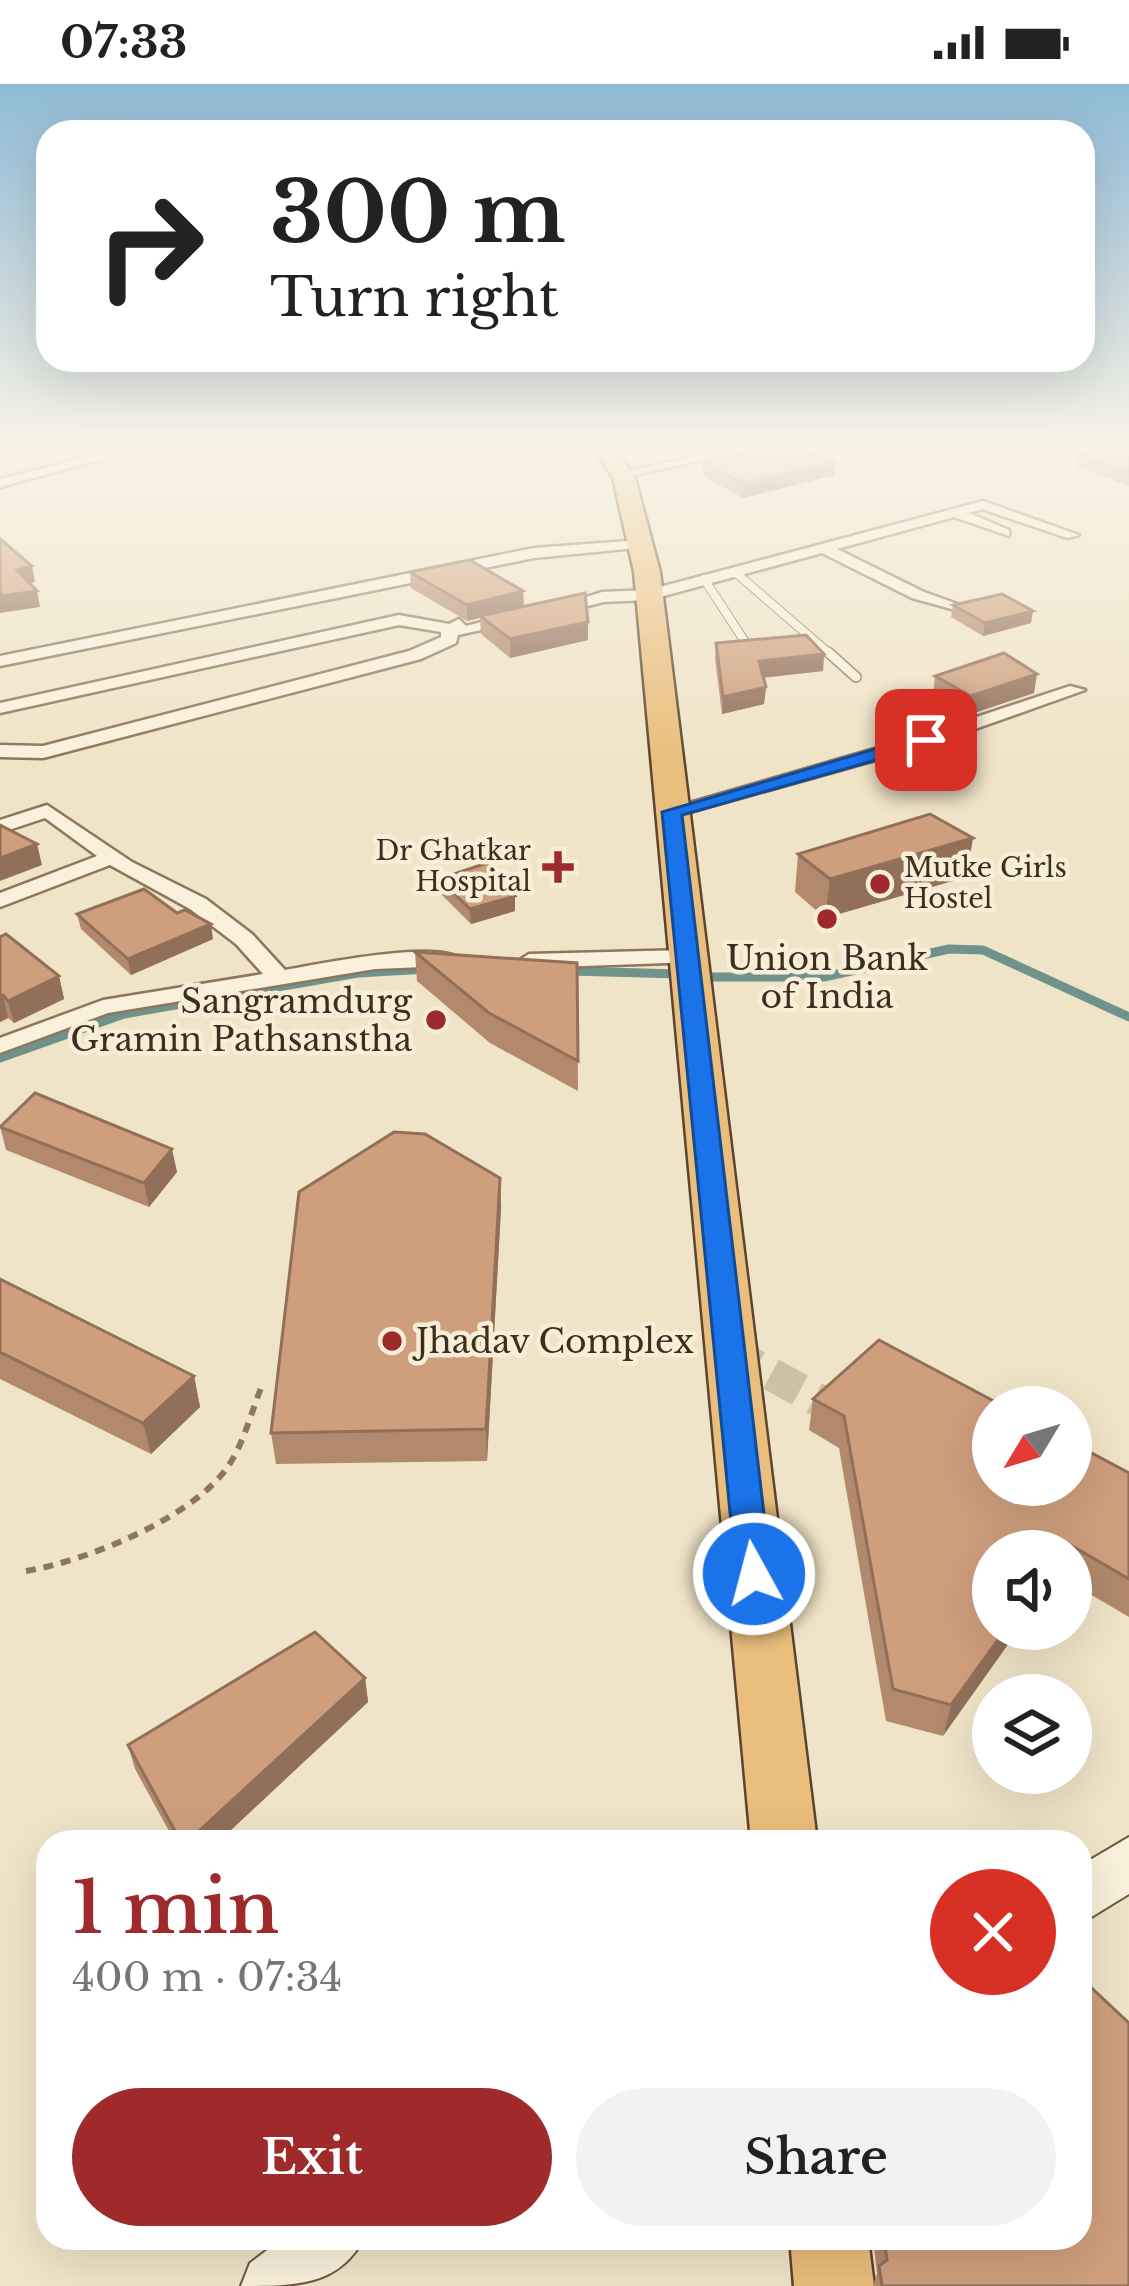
<!DOCTYPE html>
<html lang="en">
<head>
<meta charset="utf-8">
<style>
	:root { --surface:#fff; --page:#f2f2f2; --text:#222; --muted:#767676; --accent:#9e2a2b }
	body { margin:0; font-family:"Libre Baskerville",serif; background:var(--page); color:var(--text); height:100vh; display:flex; flex-direction:column; font-size:45px; white-space:nowrap }
	* { box-sizing:border-box; margin:0 }
	p { font-size:39px; color:var(--muted) }
	.icon { flex:none; width:66px; height:66px; fill:none; stroke:currentColor; stroke-width:2; stroke-linecap:round; stroke-linejoin:round }
	.map { position:relative; flex:1; overflow:hidden }
	.sheet { position:absolute; left:36px; top:1746px; width:1056px; height:420px; display:flex; flex-direction:column; background:var(--surface); border-radius:36px; box-shadow:0 12px 48px #0002 }
	.sheet>* { flex:none }
	.banner { position:absolute; left:36px; top:36px; width:1059px; height:252px; border-radius:36px; box-shadow:0 12px 48px #0002; background:#fff; color:var(--text); overflow:hidden }
	.needle { width:78px; rotate:232deg }
	.controls { position:absolute; left:972px; top:1302px; display:grid; gap:24px }
	.controls a { display:grid; place-items:center; width:120px; height:120px; border-radius:50%; background:var(--surface); box-shadow:0 12px 48px #0002; font-size:60px }
	.pin { position:absolute; display:grid; place-items:center; width:102px; height:102px; color:#fff; margin:-51px; border-radius:24px; box-shadow:0 6px 18px #0006 }
	.me { position:absolute; width:132px; margin:-66px; rotate:353deg; stroke-linejoin:round; filter:drop-shadow(0 0 9px #0008) }
	.turn { display:flex; align-items:center; gap:42px; height:252px; padding:0 36px; font-size:54px }
	.turn .icon { width:156px; height:156px; stroke-width:2.5 }
	.turn b { display:block; font-size:84px; line-height:102px }
	.round { display:grid; place-items:center; flex:none; width:126px; height:126px; border-radius:63px; background:var(--page) }
	.head { display:flex; align-items:center; justify-content:space-between; height:204px; padding:0 36px }
	h1 { font-size:72px; font-weight:600; line-height:90px; color:var(--accent) }
	.primary-button { display:flex; gap:24px; margin-top:auto; padding:24px 36px }
	.primary-button a { flex:1; height:138px; border-radius:72px; background:var(--accent); color:#fff; font-size:48px; font-weight:600; line-height:138px; text-align:center }
	.primary-button a+a { background:var(--page); color:var(--text) }
	.status { display:flex; justify-content:space-between; align-items:center; height:84px; padding:0 60px; background:var(--surface); direction:ltr }
	.status svg { height:33px; fill:currentColor }
	.map>svg:first-child { display:block }
	.lines { fill:none; stroke-linecap:round; stroke-linejoin:round }
	.stream { stroke:#6f938a; stroke-width:9 }
	.minor-tunnel { stroke:#ccc0a6; stroke-width:33; stroke-dasharray:33 16; stroke-linecap:butt }
	.service-far1-casing { stroke:#8d765c; stroke-width:10 }
	.service-casing { stroke:#8d765c; stroke-width:12 }
	.minor-casing { stroke:#8d765c; stroke-width:5 }
	.secondary-casing { stroke:#6f573f; stroke-width:4 }
	.trunk-casing { stroke:#5b4430; stroke-width:5 }
	.path { stroke:#8d765c; stroke-width:6; stroke-dasharray:10 8; stroke-linecap:butt }
	.service-far1 { stroke:#faf1dc; stroke-width:8 }
	.service { stroke:#faf1dc; stroke-width:9 }
	.minor { fill:#faf1dc; fill-rule:evenodd }
	.secondary { fill:#faf1dc; fill-rule:evenodd }
	.trunk { fill:#eabe7c; fill-rule:evenodd }
	.wall { fill:#b2896c }
	.shaded-wall { fill:#916f58 }
	.building { fill:#cf9f7d; stroke:#916f58; stroke-width:3 }
	.route { fill:#1a73e8; stroke:#114b97; stroke-width:3 }
	.poi-dot { fill:#9e2a2b; stroke:#f7eed8; stroke-width:4.5 }
	.labels { text-anchor:middle; stroke-width:9; stroke-linejoin:round; paint-order:stroke }
	.far-poi-label { font-size:27px; fill:#3d2e20; stroke:#f7eed8; text-anchor:end }
	.poi-label { font-size:33px; fill:#3d2e20; stroke:#f7eed8 }
</style>
</head>
<body>
<div class="status"><b>07:33</b><svg viewBox="0 0 49 12"><path d="M0 12V9h3v3zM5 12V6h3v6zM10 12V3h3v9zM15 12V0h3v12zM26 1h20v11H26zM47 4h2v5h-2z"/></svg></div>
<div class="map">
<svg width="1129" height="2202" viewBox="0 0 1129 2202">
	<rect width="100%" height="100%" fill="#f0e4c8"/>
	<g class="lines">
		<path class="stream" d="M570 887 679 890
			M702 893H824L949 865 983 866 1129 933
			M0 974 124 930 358 889 427 885"/>
		<path class="minor-tunnel" d="M728 1267 846 1331"/>
		<defs>
			<path id="service-far1" d="M735 488 831 571
				M704 495 751 567"/>
			<path id="service" d="M828 568 856 593"/>
			<path id="minor" d="M115 366H136L0 403V395Z
				M724 366H748L621 394 614 390Z
				M983 417 1079 451 1067 454 982 425 969 429 1009 446V452L954 433 837 465 924 508 966 523V529L912 514 822 469 649 516 603 518 555 531 547 526 602 508 649 506Z
				M641 456 646 457V463L534 474 0 582V572L534 464Z
				M517 529 523 531V537L458 551 456 559 421 575 43 674 0 673V661L43 662 409 567 441 553V548L399 541 0 629V619L399 531 449 540 459 535 466 542Z
				M1070 602 1085 606 933 660 672 733 662 727 919 652Z
				M47 721 132 778 206 815 252 850 285 886C319 880 437 856 460 875L449 882 375 885 108 929 0 969V954L103 916 263 890 236 860 190 825 110 781 0 823V809L97 772 45 734 0 749V736Z
				M687 866 698 873 695 878 529 884 518 877 529 870Z"/>
			<path id="secondary" d="M1129 1753V1810L1080 1840V1782Z
				M283 2154H364C339 2202 296 2202 241 2202L250 2179Z"/>
			<path id="trunk" d="M595 366H617L635 394 660 488 817 1758H751L634 488 613 394Z
				M790 2154H868L874 2202H794Z"/>
		</defs>
		<use href="#service-far1" class="service-far1-casing"/>
		<use href="#service" class="service-casing"/>
		<use href="#minor" class="minor-casing"/>
		<use href="#secondary" class="secondary-casing"/>
		<use href="#trunk" class="trunk-casing"/>
		<path class="path" d="M26 1487C86 1477 194 1434 229 1381 244 1358 251 1329 261 1304"/>
		<use href="#service-far1" class="service-far1"/>
		<use href="#service" class="service"/>
		<use href="#minor" class="minor"/>
		<use href="#secondary" class="secondary"/>
		<use href="#trunk" class="trunk"/>
	</g>
	<path class="wall" d="M1129 366V402L1077 383 1079 372Z
		M703 378H835L834 391 743 414 703 392Z
		M410 488 523 507 524 523 588 556 510 574 481 550 480 534 467 537 411 504Z
		M953 521 1031 539 983 552 951 533Z
		M716 559 824 570 823 587 763 594 766 603 764 620 722 630 715 575Z
		M935 592 1034 609 968 631 933 611Z
		M973 754 966 793 825 834 795 808 798 770Z
		M439 795 515 827 471 840 440 809Z
		M77 830 213 855 131 891 81 845Z
		M0 853 59 892 64 915 14 939 8 934 0 938Z
		M415 868 577 879 578 1007 490 959 417 897Z
		M0 1042 177 1088 149 1123 6 1066Z
		M500 1094 501 1124 487 1377 276 1380 271 1349Z
		M0 1195 194 1292 200 1323 151 1370 0 1295Z
		M813 1315 1129 1389V1533L1071 1499V1467H993L943 1652 886 1637 839 1364 809 1346Z
		M365 1594 368 1618 218 1758H175L135 1685 128 1661Z
		M873 2154H1080L1129 2202H873L877 2189Z"/>
	<path class="shaded-wall" d="M835 378 834 391 743 414 744 400Z
		M32 482 35 498 20 502 17 486Z
		M37 507 40 523 0 529V512Z
		M523 507 524 523 467 537V521Z
		M1033 527 1031 539 983 552 985 539Z
		M588 538V556L510 574V555Z
		M824 570 823 587 758 594 759 577Z
		M1037 590 1034 609 968 631 971 612Z
		M766 603 764 620 722 630 723 613Z
		M973 754 966 793 825 834 830 795Z
		M37 760 42 781 0 797V774Z
		M515 812V827L471 840 470 825Z
		M211 840 213 855 131 891 128 875Z
		M59 892 64 915 14 939 8 917Z
		M3 911 8 934 0 938V913Z
		M172 1065 177 1088 149 1123 144 1099Z
		M500 1094 501 1124 487 1377 486 1345Z
		M194 1292 200 1323 151 1370 143 1339Z
		M1006 1545H1019L943 1652 951 1621Z
		M365 1594 368 1618 218 1758H187Z"/>
	<path class="building" d="M759 366H804L835 378 744 400 703 378Z
		M1099 366H1129V390L1079 372Z
		M0 455 32 482 17 486 37 507 0 512Z
		M470 476 523 507 467 521 410 488Z
		M585 509 588 538 510 555 480 532Z
		M1002 510 1033 527 985 539 953 521Z
		M806 551 824 570 759 577 766 603 723 613 716 559Z
		M1004 569 1037 590 971 612 935 592Z
		M930 730 973 754 830 795 798 770Z
		M0 741 37 760 0 774Z
		M487 779 515 812 470 825 439 795Z
		M144 805 177 829 185 826 211 840 128 875 77 830Z
		M6 850 59 892 8 917 3 911 0 913V853Z
		M415 868 577 879 578 977 489 929Z
		M35 1009 172 1065 144 1099 0 1043Z
		M394 1048 425 1050 500 1094 486 1345 271 1349 299 1108Z
		M0 1195 194 1292 143 1339 0 1268Z
		M879 1256 1005 1323H993V1401H1071V1358L1129 1389V1495L1067 1459 1061 1467H993V1545H1006L951 1621 893 1605 844 1332 813 1315Z
		M315 1548 365 1594 187 1758H181L128 1661Z
		M1080 1893 1129 1939V2202H882L879 2182 887 2176 884 2154H1080Z
		M48 2065V2088L40 2071Z"/>
	<linearGradient id="sky" x2="0" y2="1"><stop stop-color="#8fbad6"/><stop offset="0.54" stop-color="#f8f3e6"/><stop offset="1" stop-color="#f8f3e6" stop-opacity="0"/></linearGradient>
	<rect width="1129" height="674" fill="url(#sky)"/>
	<path class="route" d="M926 650 933 652V660L682 731 771 1490 766 1500 754 1504 741 1500 736 1490 662 728Z"/>
	<g class="poi-dot">
		<path d="M552 765h12v12h12v12h-12v12h-12v-12h-12v-12h12z"/>
		<circle cx="880" cy="800" r="12"/>
		<circle cx="827" cy="835" r="12"/>
		<circle cx="436" cy="936" r="12"/>
		<circle cx="392" cy="1257" r="12"/>
	</g>
	<g class="labels">
		<g class="far-poi-label">
			<text x="531" y="776">Dr Ghatkar<tspan x="531" dy="31">Hospital</tspan></text>
			<text x="904" y="793" text-anchor="start">Mutke Girls<tspan x="904" dy="31">Hostel</tspan></text>
		</g>
		<g class="poi-label">
			<text x="827" y="886">Union Bank<tspan x="827" dy="38">of India</tspan></text>
			<text x="412" y="929" text-anchor="end">Sangramdurg<tspan x="412" dy="38">Gramin Pathsanstha</tspan></text>
			<text x="416" y="1269" text-anchor="start">Jhadav Complex</text>
		</g>
	</g>
</svg>
<div class="controls">
<a><svg class="needle" viewBox="-14 -14 28 28"><path d="M0-13l5 13h-10z" fill="#e53935"/><path d="M0 13l5-13h-10z" fill="#767676"/></svg></a>
<a><svg class="icon" aria-label="sound" viewBox="0 0 24 24"><path d="M4 9h4l5-4v14l-5-4H4zM17 9q2 3 0 6"/></svg></a>
<a><svg class="icon" aria-label="layers" viewBox="0 0 24 24"><path d="M12 4l9 5-9 5-9-5zM3 14l9 5 9-5"/></svg></a>
</div>
<div class="pin" style="left:926px;top:656px;background:#d93025"><svg class="icon" aria-label="arrive" viewBox="0 0 24 24"><path d="M6 21V4h12l-3 4 3 4H6"/></svg></div>
<svg class="me" style="left:754px;top:1490px" viewBox="-20 -20 40 40"><circle r="17" fill="#1a73e8" stroke="#fff" stroke-width="3"/><path d="M0-11L8 9 0 5-8 9z" fill="#fff"/></svg>
<div class="banner">
<div class="turn"><svg class="icon" aria-label="right" viewBox="0 0 24 24"><path d="M7 20v-9h11M14 6l5 5-5 5"/></svg><div><b>300 m</b>Turn right</div></div>
</div>
<section class="sheet">
<div class="head"><div><h1>1 min</h1><p>400 m · 07:34</p></div><a class="round" style="background:#d93025;color:#fff"><svg class="icon" aria-label="close" viewBox="0 0 24 24"><path d="M6 6l12 12M18 6L6 18"/></svg></a></div>
<div class="primary-button"><a>Exit</a><a>Share</a></div>
</section>
</div>
</body>
</html>
